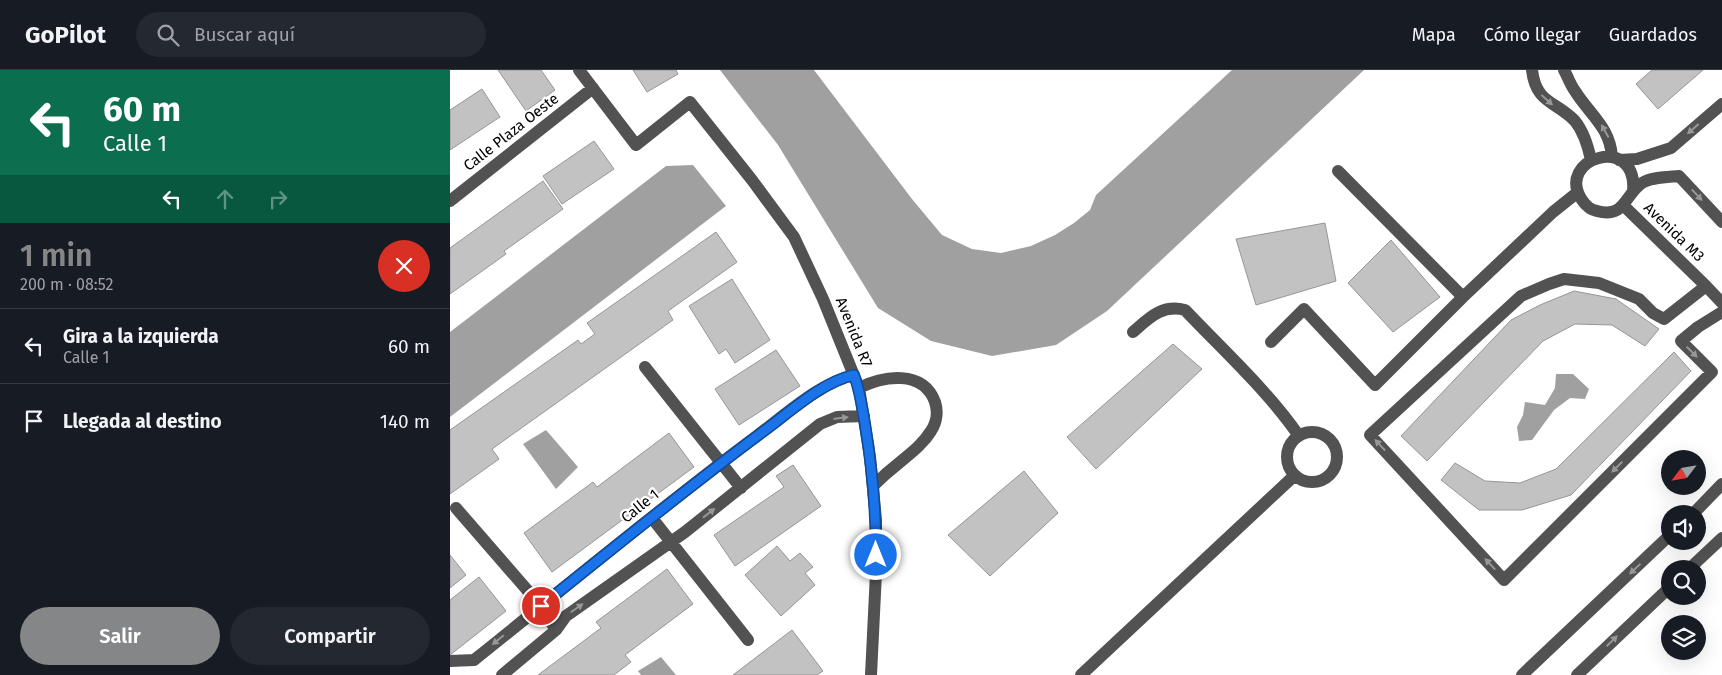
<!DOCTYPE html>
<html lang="es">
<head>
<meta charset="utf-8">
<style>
	:root { --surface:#171b24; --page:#242831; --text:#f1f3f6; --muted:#9ea1a6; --line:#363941; --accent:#858687 }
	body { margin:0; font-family:"Fira Sans",sans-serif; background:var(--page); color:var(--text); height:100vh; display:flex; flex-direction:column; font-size:19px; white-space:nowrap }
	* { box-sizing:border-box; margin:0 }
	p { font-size:16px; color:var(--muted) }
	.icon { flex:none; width:28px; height:28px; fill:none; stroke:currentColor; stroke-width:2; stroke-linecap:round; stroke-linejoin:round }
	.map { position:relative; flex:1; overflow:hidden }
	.panel { display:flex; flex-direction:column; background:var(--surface); width:450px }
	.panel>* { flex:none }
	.top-card { background:#0b6e4f; color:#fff; overflow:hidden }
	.needle { width:32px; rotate:239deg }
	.tools { position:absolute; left:1211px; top:380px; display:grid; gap:10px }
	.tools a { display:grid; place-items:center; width:45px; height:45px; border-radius:50%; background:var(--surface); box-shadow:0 5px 20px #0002; font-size:25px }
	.pin { position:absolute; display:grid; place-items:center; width:42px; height:42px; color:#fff; margin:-21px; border:2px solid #fff; border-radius:50%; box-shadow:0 1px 5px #0007 }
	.me { position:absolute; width:55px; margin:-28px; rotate:0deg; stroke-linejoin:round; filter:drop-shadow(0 0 4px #0008) }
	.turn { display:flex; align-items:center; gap:18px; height:105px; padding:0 20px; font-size:22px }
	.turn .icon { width:65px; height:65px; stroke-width:2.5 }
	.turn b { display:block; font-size:35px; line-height:42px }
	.lanes { display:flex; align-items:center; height:48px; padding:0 20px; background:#0003; justify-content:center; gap:25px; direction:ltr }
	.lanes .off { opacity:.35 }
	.round { display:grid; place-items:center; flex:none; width:52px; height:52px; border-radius:26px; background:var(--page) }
	.headline { display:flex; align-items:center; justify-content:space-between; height:85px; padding:0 20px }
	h1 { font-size:30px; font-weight:600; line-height:38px; color:var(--accent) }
	.action { display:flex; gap:10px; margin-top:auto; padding:10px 20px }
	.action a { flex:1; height:58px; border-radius:30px; background:var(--accent); color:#fff; font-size:20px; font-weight:600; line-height:58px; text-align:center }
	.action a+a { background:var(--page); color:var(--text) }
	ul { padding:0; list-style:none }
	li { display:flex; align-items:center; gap:15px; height:75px; padding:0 20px; border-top:1px solid var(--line) }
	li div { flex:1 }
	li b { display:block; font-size:19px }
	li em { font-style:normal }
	header { display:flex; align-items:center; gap:30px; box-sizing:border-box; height:70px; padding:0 25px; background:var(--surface); border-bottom:1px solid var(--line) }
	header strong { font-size:24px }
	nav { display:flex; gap:28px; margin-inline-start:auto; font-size:18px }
	.search { width:350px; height:45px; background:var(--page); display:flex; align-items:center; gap:12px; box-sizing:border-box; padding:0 18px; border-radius:28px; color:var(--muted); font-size:19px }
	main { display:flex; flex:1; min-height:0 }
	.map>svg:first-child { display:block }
	.water { fill:#a0a0a0 }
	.building { fill:#c2c2c2; stroke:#969696 }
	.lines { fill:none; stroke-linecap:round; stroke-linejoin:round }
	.minor { stroke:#525252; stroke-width:12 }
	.oneway { fill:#979797 }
	.route-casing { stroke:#114b97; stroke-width:12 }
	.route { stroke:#1a73e8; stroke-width:9 }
	.labels { text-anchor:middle; stroke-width:4.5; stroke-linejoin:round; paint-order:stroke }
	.street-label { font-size:15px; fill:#000; stroke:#fff }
</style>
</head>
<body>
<header>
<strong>GoPilot</strong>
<div class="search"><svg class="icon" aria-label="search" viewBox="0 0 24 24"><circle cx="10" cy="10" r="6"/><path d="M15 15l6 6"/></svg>Buscar aquí</div>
<nav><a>Mapa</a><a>Cómo llegar</a><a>Guardados</a></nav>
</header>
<main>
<section class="panel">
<div class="top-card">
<div class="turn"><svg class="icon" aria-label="left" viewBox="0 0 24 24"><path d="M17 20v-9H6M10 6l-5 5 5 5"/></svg><div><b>60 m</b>Calle 1</div></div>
<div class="lanes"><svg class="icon" aria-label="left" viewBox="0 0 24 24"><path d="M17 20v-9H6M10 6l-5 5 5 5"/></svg><svg class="icon off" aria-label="ahead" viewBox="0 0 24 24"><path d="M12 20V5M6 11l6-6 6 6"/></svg><svg class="icon off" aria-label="right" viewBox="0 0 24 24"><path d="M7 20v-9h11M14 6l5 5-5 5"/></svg></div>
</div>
<div class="headline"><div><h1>1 min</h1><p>200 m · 08:52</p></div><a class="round" style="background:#d93025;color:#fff"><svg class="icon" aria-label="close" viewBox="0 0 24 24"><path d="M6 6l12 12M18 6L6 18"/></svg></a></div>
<ul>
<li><svg class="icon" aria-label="left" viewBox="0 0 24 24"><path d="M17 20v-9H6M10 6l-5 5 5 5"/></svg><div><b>Gira a la izquierda</b><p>Calle 1</p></div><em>60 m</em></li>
<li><svg class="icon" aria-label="arrive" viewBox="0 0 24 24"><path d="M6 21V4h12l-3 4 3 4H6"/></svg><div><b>Llegada al destino</b></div><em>140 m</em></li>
</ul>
<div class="action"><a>Salir</a><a>Compartir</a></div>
</section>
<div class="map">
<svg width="1272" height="605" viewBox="0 0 1272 605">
	<rect width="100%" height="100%" fill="#fff"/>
	<path class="water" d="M270 0H364L462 129 492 165 522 179 551 183 581 176 605 165 624 153 640 140 646 125 782 0H914L657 241 606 275 542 286 481 271 428 238 328 75Z
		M243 95 276 136 0 347V262L216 96Z
		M1106 304H1123L1139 319 1135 329 1120 328 1104 340 1082 370 1069 371 1067 357 1073 345 1075 332 1095 335 1105 318Z
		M96 360 128 397 106 419 73 374Z
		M211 587 226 605H191L188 601Z"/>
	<path class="building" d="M48 0H91L105 20 76 41Z
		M183 0H226L228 4 197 22Z
		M1202 0H1253L1208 39 1186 14Z
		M32 19 50 47 0 80V40Z
		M144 71 164 99 112 134 93 106Z
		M93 111 113 139 54 181 56 184 0 224V178Z
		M875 153 886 211 806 235 786 169Z
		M266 162 287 192 218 241 223 250 42 379 49 389 0 424V360L128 270 131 274 145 264 137 253Z
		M941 170 990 227 943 262 898 213Z
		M282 209 320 270 285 293 276 279 269 284 239 236Z
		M1124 221 1166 229 1209 259 1195 276 1162 255 1125 254 1093 271 977 391 951 366 1061 250 1090 235Z
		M723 274 752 299 646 399 617 367Z
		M326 280 350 316 289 355 265 319Z
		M1224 282 1241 301 1121 425 1072 440H1029L991 410 1005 393 1035 411 1070 413 1106 399Z
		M219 363 244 397 102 502 74 463 143 412 147 417Z
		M343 395 371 436 285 496 264 465 334 417 326 406Z
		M574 401 608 443 540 506 498 465Z
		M327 476 340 491 350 483 363 497 355 503 365 515 331 546 295 505Z
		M0 485 16 505 0 518Z
		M217 499 243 534 175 585 181 592 164 605H88L151 558 146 552Z
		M29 507 56 541 0 585V530Z
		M342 560 373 601 367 605H283Z"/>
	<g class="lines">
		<path class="minor" d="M129 0 186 75 240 32 302 110 344 167 373 229 409 318 420 387 426 450V503L421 605
			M1082 0C1086 34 1106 31 1125 51 1134 62 1138 76 1141 90
			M1114 0C1118 7 1120 14 1125 21 1140 45 1160 57 1162 87
			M1169 90 1187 89 1221 78 1272 34
			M888 101 1013 227 1103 142 1128 122
			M1183 121C1188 63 1104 88 1132 130 1136 136 1141 140 1147 141 1175 149 1175 124 1192 113 1201 107 1218 107 1229 106L1272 152
			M0 131 143 18
			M1174 136 1256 216 1272 233
			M1256 216 1214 249 1203 243 1189 229 1149 213 1114 209 1099 214 1071 226 920 365 1054 510 1262 302 1231 271 1248 257 1272 242
			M683 262C699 248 712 234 735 240 774 281 817 320 849 366
			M821 272 854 239 925 315 1013 227
			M195 297 291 418
			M409 318C433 306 473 299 485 332 488 341 487 352 481 361 473 374 461 383 449 393 440 400 431 408 423 416
			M837 387a25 25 0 1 1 50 0a25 25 0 1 1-50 0Z
			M6 438 91 536 106 560
			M1243 444 1272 414
			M202 448 298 570
			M1239 499 1272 468
			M0 591 24 590C118 515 211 437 308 365 335 345 371 312 404 305
			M52 605 106 560 116 546 235 462 370 354 387 347 414 346
			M631 605 845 405
			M1072 605 1220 465
			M1127 605 1220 517"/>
	</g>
	<defs><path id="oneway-solid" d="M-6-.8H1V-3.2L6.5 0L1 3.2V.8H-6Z" transform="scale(1.25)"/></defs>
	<g class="oneway">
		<use href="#oneway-solid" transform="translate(1097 30) rotate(42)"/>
		<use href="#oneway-solid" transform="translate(1243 59) rotate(139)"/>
		<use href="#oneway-solid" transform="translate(1155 61) rotate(-119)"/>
		<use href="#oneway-solid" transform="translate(1247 125) rotate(47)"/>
		<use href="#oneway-solid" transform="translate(1242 282) rotate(45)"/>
		<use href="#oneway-solid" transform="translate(391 348) rotate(-7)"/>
		<use href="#oneway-solid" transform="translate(930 375) rotate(-133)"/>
		<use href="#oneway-solid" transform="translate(1167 397) rotate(135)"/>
		<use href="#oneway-solid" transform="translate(259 443) rotate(-38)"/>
		<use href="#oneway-solid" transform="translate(1040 494) rotate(-133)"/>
		<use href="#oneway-solid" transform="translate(1185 499) rotate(137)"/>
		<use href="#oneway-solid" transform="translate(127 538) rotate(-35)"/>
		<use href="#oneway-solid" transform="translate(48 570) rotate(141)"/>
		<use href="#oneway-solid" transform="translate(1162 571) rotate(-44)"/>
	</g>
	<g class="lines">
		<defs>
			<path id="route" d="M91 536C165 477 238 417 314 361 340 342 372 312 404 305 410 321 412 337 415 354 422 397 426 441 426 485"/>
		</defs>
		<use href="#route" class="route-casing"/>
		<use href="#route" class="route"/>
	</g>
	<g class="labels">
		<g class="street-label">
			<text transform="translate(61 62) rotate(-38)" y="5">Calle Plaza Oeste</text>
			<text transform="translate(1224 162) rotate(44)" y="5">Avenida M3</text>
			<text transform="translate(404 262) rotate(68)" y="5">Avenida R7</text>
			<text transform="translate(190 436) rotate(-39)" y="5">Calle 1</text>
		</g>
	</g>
</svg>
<div class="tools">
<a><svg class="needle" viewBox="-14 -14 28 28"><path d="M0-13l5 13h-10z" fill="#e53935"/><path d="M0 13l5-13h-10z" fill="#9ea1a6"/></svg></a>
<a><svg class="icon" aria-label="sound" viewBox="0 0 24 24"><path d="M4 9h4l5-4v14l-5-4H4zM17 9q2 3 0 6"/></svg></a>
<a><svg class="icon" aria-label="search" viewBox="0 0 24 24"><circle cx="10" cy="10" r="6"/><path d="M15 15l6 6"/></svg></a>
<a><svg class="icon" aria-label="layers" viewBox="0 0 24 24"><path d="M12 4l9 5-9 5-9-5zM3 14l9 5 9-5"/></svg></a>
</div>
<div class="pin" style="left:91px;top:536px;background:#d93025"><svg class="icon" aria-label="arrive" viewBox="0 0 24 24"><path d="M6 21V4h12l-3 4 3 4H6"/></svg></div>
<svg class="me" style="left:426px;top:485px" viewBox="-20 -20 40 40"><circle r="17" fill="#1a73e8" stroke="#fff" stroke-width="3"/><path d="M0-11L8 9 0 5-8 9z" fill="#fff"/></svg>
</div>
</main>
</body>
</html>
